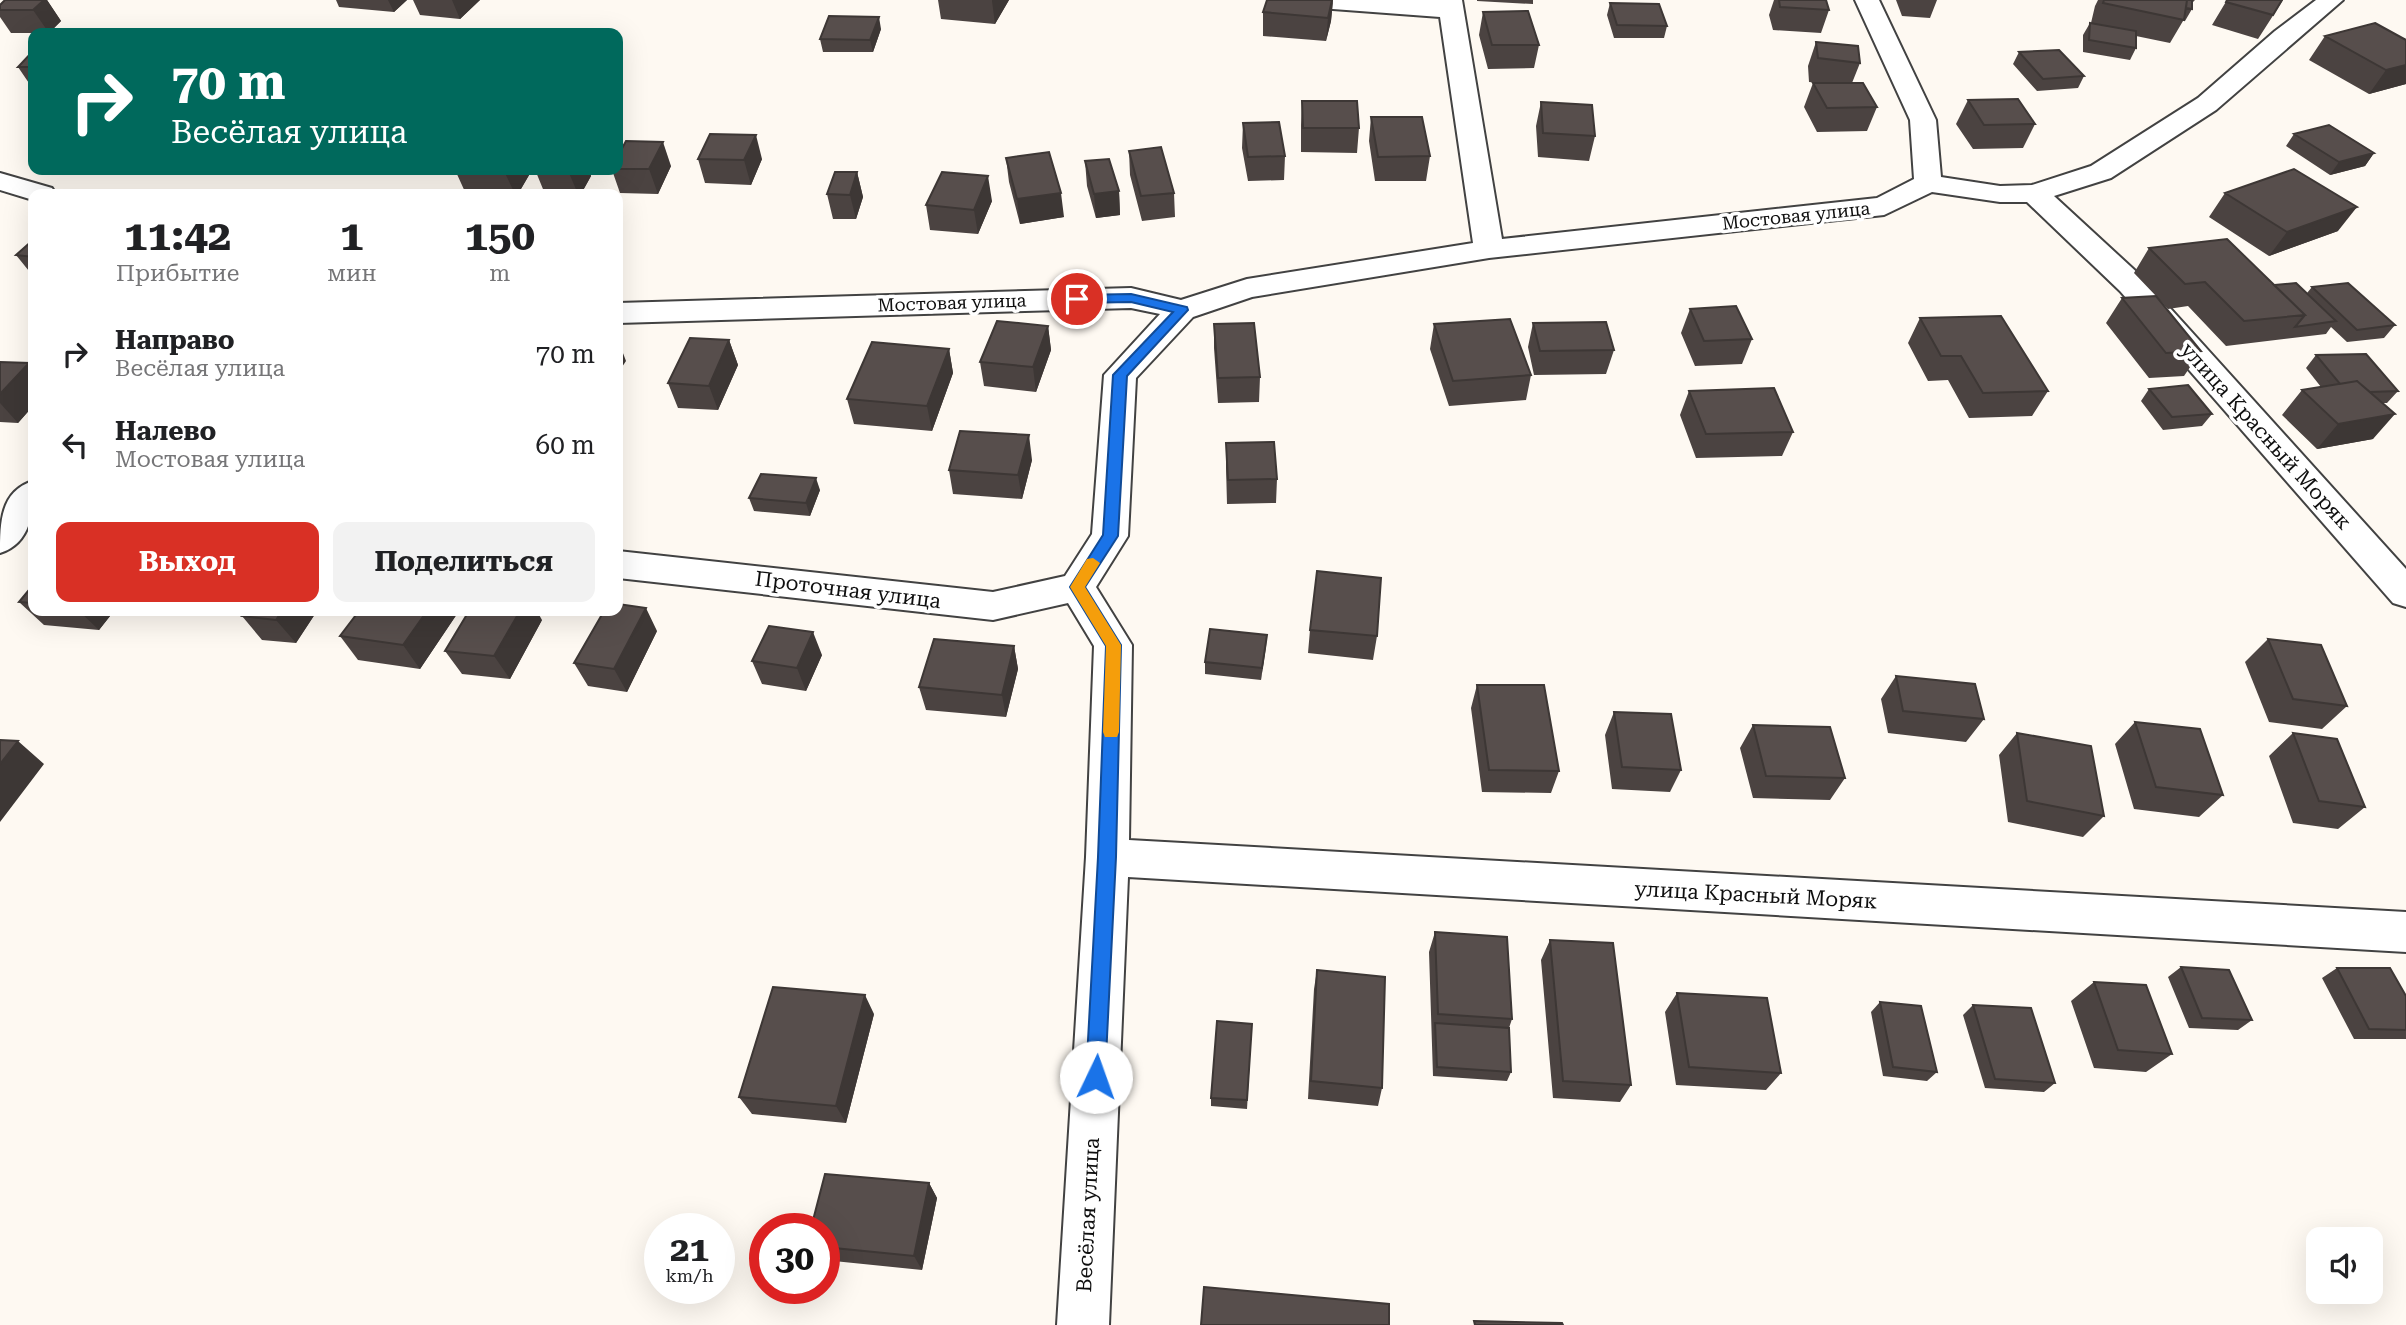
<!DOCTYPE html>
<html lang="ru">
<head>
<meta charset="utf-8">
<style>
	:root { --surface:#fff; --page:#f2f2f2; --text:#202124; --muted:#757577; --accent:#d93025 }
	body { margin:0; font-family:"Roboto Serif",serif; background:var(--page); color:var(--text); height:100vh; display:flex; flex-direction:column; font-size:26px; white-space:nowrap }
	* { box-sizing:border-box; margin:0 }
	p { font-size:23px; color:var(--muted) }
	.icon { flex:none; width:38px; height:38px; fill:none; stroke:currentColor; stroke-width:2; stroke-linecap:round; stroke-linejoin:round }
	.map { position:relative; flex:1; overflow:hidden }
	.drawer { position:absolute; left:28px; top:189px; width:595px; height:427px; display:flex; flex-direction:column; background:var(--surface); border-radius:14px; box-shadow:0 7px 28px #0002 }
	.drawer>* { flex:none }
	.guide { position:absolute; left:28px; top:28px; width:595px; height:147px; border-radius:14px; box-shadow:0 7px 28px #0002; background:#00695c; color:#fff; overflow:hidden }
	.tools { position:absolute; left:2306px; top:1227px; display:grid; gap:14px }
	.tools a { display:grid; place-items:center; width:77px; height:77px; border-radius:14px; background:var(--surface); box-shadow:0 7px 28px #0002; font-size:35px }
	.speed { position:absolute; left:644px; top:1213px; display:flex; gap:14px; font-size:35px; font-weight:700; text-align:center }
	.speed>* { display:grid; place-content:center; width:91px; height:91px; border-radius:50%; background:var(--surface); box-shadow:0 7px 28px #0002; line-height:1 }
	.speed small { font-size:18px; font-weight:400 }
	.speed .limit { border:10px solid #d22; background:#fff; color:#111 }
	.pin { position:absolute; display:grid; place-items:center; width:60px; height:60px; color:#fff; margin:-30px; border:4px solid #fff; border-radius:50%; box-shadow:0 2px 7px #0007 }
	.me { position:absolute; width:77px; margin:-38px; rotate:3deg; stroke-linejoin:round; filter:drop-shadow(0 0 5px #0008) }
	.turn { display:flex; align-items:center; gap:24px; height:147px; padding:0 28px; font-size:32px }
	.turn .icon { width:91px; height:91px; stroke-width:2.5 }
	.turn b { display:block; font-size:49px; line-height:60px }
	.eta { display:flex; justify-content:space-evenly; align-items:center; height:119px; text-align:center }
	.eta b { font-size:42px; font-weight:700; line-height:49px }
	.cta { display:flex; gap:14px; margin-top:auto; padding:14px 28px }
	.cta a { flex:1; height:80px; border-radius:14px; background:var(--accent); color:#fff; font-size:28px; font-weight:700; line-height:80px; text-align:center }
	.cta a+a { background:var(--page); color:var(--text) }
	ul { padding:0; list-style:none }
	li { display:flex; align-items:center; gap:21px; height:91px; padding:0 28px }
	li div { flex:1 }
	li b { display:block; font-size:26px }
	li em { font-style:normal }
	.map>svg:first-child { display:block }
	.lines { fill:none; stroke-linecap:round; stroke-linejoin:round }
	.minor-casing { stroke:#424242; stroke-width:4 }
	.minor { fill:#fff; fill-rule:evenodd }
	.wall { fill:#4b4341 }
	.shaded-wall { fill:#3d3735 }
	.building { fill:#574e4c; stroke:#3d3735; stroke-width:2 }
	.route { fill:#1a73e8; stroke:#114b97; stroke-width:2 }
	.slow { fill:#f59e0b }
	.labels { text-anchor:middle; stroke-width:7; stroke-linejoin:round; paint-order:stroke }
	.far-street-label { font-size:18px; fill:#0f0f0f; stroke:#fff }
	.street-label { font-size:21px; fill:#0f0f0f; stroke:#fff }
</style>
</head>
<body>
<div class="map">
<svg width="2406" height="1325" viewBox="0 0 2406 1325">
	<rect width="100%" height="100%" fill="#fef9f2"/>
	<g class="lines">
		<defs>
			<path id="minor" d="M1294 0H1462L1502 239 1877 198 1914 179 1910 120 1855 0H1879L1936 120 1941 177 2000 186 2032 185 2091 166 2198 98 2275 31 2316 0H2343L2216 110 2111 178 2054 196 2142 277 2406 569V607L2393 603 2120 291 2027 202H2000L1932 192 1884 215 1489 258 1252 297 1193 317 1136 378 1128 536 1096 587 1132 645 1129 840 2406 912V952L1128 877 1109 1325H1057L1086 857 1094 646 1068 603 993 620 618 578V551L993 592 1065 576 1092 534 1104 375 1160 314 1131 308 618 323V303L1131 288 1181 300 1247 279 1473 243 1440 17 1306 7 1298 5Z
				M0 173 52 188 56 194H33V200L0 190Z
				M33 481C34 509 32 543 0 553 0 524 0 491 33 481Z"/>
		</defs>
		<use href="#minor" class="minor-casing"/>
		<use href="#minor" class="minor"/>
	</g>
	<path class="wall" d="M5 0H47L61 21 49 33H11L0 17V5Z
		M336 0H407L394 12 339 7Z
		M413 0H480L460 19 420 15Z
		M938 0H1009L995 24 941 19Z
		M1333 0 1331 21 1326 41 1263 36V12Z
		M1477 0H1533V4L1477 1Z
		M1774 0H1826L1829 10 1821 33 1773 30 1769 15Z
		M1896 0H1937L1930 18 1902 16Z
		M2098 0H2195L2192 3V9L2185 21H2183L2170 43 2136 36V48L2130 60 2083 52V35L2090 23H2091L2095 6Z
		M2227 0H2283L2258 39 2212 25Z
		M1610 3 1667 26 1664 38H1614L1607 15Z
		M1483 12 1539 45 1534 68 1488 69 1479 35Z
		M881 29 873 52H823L820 39Z
		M2325 36 2406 40V84L2369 94 2309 60Z
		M1816 42 1860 63 1852 83 1877 107 1867 131 1817 132 1804 107 1813 83H1822L1809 82 1808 66Z
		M33 51V89L18 67Z
		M2019 52 2084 76 2078 88 2037 91 2013 64Z
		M1968 100 2035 124 2023 148 1973 149 1956 124Z
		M1302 101 1359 128 1357 153 1301 152V125Z
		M1541 102 1595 136 1589 161 1538 157 1536 126Z
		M1371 117 1430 156 1426 181H1375L1369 141Z
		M1243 123 1285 156 1284 180 1248 181 1242 148Z
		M2294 134 2374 153 2365 166 2330 175 2286 146Z
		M1129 151 1174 193 1175 217 1142 221 1130 175Z
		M618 156 671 166 658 194 620 193 612 170H618Z
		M1006 158 1064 217 1020 224 1009 182Z
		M698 159H762L751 185 705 183Z
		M1085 161 1119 191 1120 215 1096 218 1087 186Z
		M287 170H323V171H288Z
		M458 170H532L518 194H466L456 172Z
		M537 170H589L591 176 581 194H545L536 172Z
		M857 172 863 197 856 219H833L827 194Z
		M2225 193 2338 231 2269 256 2209 217Z
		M992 201 978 234 930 230 926 205Z
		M33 240V276L16 255Z
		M2149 248 2274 285 2307 293 2312 287 2395 325 2384 338 2347 342 2331 327 2326 334 2226 346 2188 306 2168 309 2156 296 2201 351 2184 376 2149 378 2106 323 2122 298 2156 296 2134 273Z
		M1690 309 1752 339 1742 364 1695 366 1681 333Z
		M1920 318 2048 391 2032 416 1969 418 1948 380 1928 381 1908 343Z
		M1533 323 1614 350 1606 374 1534 375 1528 347Z
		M1214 324 1260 377 1259 402 1218 403 1214 348Z
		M1434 324 1531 375 1526 400 1449 406 1430 349Z
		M1048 326 1051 350 1036 392 984 386 980 362Z
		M729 340 738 365 718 410 678 408 668 383Z
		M949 349 953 373 932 431 854 424 847 399Z
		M2316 355 2398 391 2387 403H2383L2373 439 2317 449 2282 415 2302 390 2321 387 2306 368Z
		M0 362 29 363 33 368V406L18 423 0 422Z
		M2149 389 2212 414 2202 426 2163 430 2141 401Z
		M1689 391 1793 432 1782 456 1696 458 1680 415Z
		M1226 443 1277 479 1276 503 1227 504 1226 467Z
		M1032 460 1022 499 953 494 949 470Z
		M820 490 810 516 754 511 749 498Z
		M33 585V611H114L99 630 44 625 19 602Z
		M317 611 296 643 262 640 242 616Z
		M459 611 420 669 358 660 340 636Z
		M542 620 510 679 462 674 445 651Z
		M1310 630 1377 636 1373 660 1308 653Z
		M657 631 627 692 588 686 574 663Z
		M1267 635 1261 680 1205 674V662Z
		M2268 639 2347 706 2322 729 2269 722 2245 662Z
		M1014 646 1018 669 1006 717 926 710 919 687Z
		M822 655 806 691 762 684 752 661Z
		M1896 676 1984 719 1966 742 1888 733 1881 699Z
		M1477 685 1559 771 1551 793 1482 792 1471 708Z
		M1614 712 1681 770 1670 792 1612 789 1605 735Z
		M2135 722 2223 795 2199 817 2134 809 2115 744Z
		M1753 725 1845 778 1830 800 1753 798 1740 748Z
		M2017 733 2104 816 2083 837 2008 822 1999 755Z
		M2293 733 2365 807 2338 829 2293 823 2269 756Z
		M1435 932 1512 1019 1509 1028 1511 1072 1507 1081 1433 1076 1429 952Z
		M1550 940 1631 1085 1620 1102 1553 1098 1541 960Z
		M2181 967 2252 1020 2238 1030 2189 1028 2168 977Z
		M2337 968 2406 996V1039H2354L2322 978Z
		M1317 970 1382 1088 1378 1106 1308 1099 1314 989Z
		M2094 982 2172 1054 2146 1072 2094 1068 2071 1001Z
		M1677 993 1781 1073 1766 1090 1676 1085 1665 1012Z
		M1880 1002 1937 1072 1927 1081 1883 1076 1871 1012Z
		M1973 1005 2055 1083 2044 1092 1985 1088 1963 1015Z
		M874 1014 846 1123 752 1114 739 1097Z
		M1252 1024 1247 1109 1211 1106V1098Z
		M929 1183 937 1198 922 1270 824 1260V1228Z"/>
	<path class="shaded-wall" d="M44 0H47L61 21 49 33 33 10Z
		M388 0H407L394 12Z
		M452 0H480L460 19Z
		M992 0H1009L995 24 992 1Z
		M1333 0 1331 21 1326 41 1328 18Z
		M879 17 881 29 873 52 870 40Z
		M2406 65V84L2369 94 2386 70Z
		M756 135 762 159 751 185 744 160Z
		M663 142 671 166 658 194 649 169Z
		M2374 153 2365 166 2330 175 2339 162Z
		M507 170H532L518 194H515L505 173Z
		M571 170H589L591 176 581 194H578L569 173Z
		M857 172 863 197 856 219 850 195Z
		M988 176 992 201 978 234 974 210Z
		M1119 191 1120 215 1096 218 1094 194Z
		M1061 193 1064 217 1020 224 1017 199Z
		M2357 207 2338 231 2269 256 2287 232Z
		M1048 326 1051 350 1036 392 1033 367Z
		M618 340 626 361 618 373Z
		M729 340 738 365 718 410 709 386Z
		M949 349 953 373 932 431 927 406Z
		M29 363 33 368V406L18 423 0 403V394Z
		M2395 414 2373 439 2317 449 2338 424Z
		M1029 435 1032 460 1022 499 1018 475Z
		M816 478 820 490 810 516 806 503Z
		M646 608 657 631 627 692 614 669Z
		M79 611H114L99 630Z
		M282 611H317L296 643 276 620Z
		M427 611H459L420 669 403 645Z
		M520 611H537L542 620 510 679 494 656Z
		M813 632 822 655 806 691 797 668Z
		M1267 635 1266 647 1261 680 1262 668Z
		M1014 646 1018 669 1006 717 1002 695Z
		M18 741 44 764 0 822V764Z
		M865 995 874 1014 846 1123 836 1106Z
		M929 1183 937 1198 922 1270 914 1256Z"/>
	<path class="building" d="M5 0H44L33 10H0V5Z
		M1267 0H1332L1328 18 1263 12Z
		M1779 0H1826L1829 10 1780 7Z
		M2104 0H2187L2184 20 2103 3Z
		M2187 0H2192V9L2186 8Z
		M2227 0H2282L2273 15 2226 2Z
		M1610 3 1659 4 1667 26 1617 25Z
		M1528 11 1539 45H1492L1483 12Z
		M829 16 879 17 870 40 820 39Z
		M2090 23 2136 31V48L2089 40Z
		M2375 23 2406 40V65L2386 70 2325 36Z
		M1816 42 1858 46 1860 63 1818 58Z
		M2059 50 2084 76 2043 79 2019 52Z
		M33 51V67H18Z
		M1813 83H1863L1877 107 1827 108Z
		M2018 99 2035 124 1984 125 1968 100Z
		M1302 101H1357L1359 128H1303Z
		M1541 102 1592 105 1595 136 1543 133Z
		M1371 117H1422L1430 156 1378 157Z
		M1279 122 1285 156 1248 157 1243 123Z
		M2329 125 2374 153 2339 162 2294 134Z
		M710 134 756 135 744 160 698 159Z
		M626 141 663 142 649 169H618V156Z
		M1161 147 1174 193 1141 196 1129 151Z
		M1049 152 1061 193 1017 199 1006 158Z
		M1109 159 1119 191 1094 194 1085 161Z
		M2294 169 2357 207 2287 232 2225 193Z
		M458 170H507L505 173 456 172Z
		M537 170H571L569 173 536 172Z
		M835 172H857L850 195 827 194Z
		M942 172 988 176 974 210 926 205Z
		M2227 239 2305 315 2244 321 2205 282 2185 284 2149 248Z
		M33 240V257L16 255Z
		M2296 283 2336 321 2295 327 2305 315 2274 285Z
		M2348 283 2395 325 2357 330 2312 287Z
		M2156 296 2201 351 2166 353 2122 298Z
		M1736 306 1752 339 1704 341 1690 309Z
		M2001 316 2048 391 1983 393 1961 356H1941L1920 318Z
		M1510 319 1531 375 1453 381 1434 324Z
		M997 321 1048 326 1033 367 980 362Z
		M1606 322 1614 350 1540 351 1533 323Z
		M1254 323 1260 377 1218 378 1214 324Z
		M690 338 729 340 709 386 668 383Z
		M872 342 949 349 927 406 847 399Z
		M2366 354 2398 391 2370 392 2357 381 2340 384 2316 355Z
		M0 362 29 363 0 394Z
		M2357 381 2395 414 2338 424 2302 390Z
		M2188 385 2212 414 2172 417 2149 389Z
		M1774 388 1793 432 1706 434 1689 391Z
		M960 431 1029 435 1018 475 949 470Z
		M1274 442 1277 479 1228 480 1226 443Z
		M761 474 816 478 806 503 749 498Z
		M1317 571 1381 578 1377 636 1310 630Z
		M33 585V603L19 602Z
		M618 604 646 608 614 669 574 663 604 611H618Z
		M246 611H282L276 620 242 616Z
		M359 611H427L403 645 340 636Z
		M469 611H520L494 656 445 651Z
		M769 626 813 632 797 668 752 661Z
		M1210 629 1267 635 1262 668 1205 662Z
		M934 639 1014 646 1002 695 919 687Z
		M2268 639 2321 645 2347 706 2293 699Z
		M1896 676 1975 684 1984 719 1903 711Z
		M1477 685H1544L1559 771 1489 770Z
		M1614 712 1671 714 1681 770 1622 767Z
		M2135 722 2200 729 2223 795 2156 787Z
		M1753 725 1830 727 1845 778 1766 776Z
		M2017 733 2091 746 2104 816 2027 801Z
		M2293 733 2337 739 2365 807 2319 801Z
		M0 740 18 741 0 764Z
		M1435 932 1507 937 1512 1019 1438 1014Z
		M1550 940 1613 943 1631 1085 1563 1081Z
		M2181 967 2229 970 2252 1020 2202 1018Z
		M2337 968H2390L2406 996V1030L2369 1029Z
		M1317 970 1385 977 1382 1088 1311 1081Z
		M2094 982 2146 985 2172 1054 2118 1050Z
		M773 987 865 995 836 1106 739 1097Z
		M1677 993 1767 998 1781 1073 1689 1067Z
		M1880 1002 1921 1006 1937 1072 1893 1067Z
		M1973 1005 2031 1008 2055 1083 1995 1079Z
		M1217 1021 1252 1024 1247 1100 1211 1098Z
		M1435 1023 1509 1028 1511 1072 1437 1067Z
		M825 1174 929 1183 914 1256 824 1247V1228H811Z
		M1204 1287 1389 1304V1325H1201Z
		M1474 1321 1562 1323 1563 1325H1475Z"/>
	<path class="route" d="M1131 294 1187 307 1188 310 1127 376 1118 536 1085 587 1121 645 1116 857 1105 1077 1102 1084 1096 1087 1089 1084 1086 1077 1098 857 1106 646 1070 587 1103 535 1113 375 1173 312 1131 302 1077 303 1070 299 1077 295Z"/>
	<path class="slow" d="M1093 558 1100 563 1085 587 1121 645 1119 732 1117 737H1105L1103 732 1106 646 1070 587 1087 559Z"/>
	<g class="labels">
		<g class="far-street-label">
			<text transform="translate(1796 216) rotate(-6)" y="6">Мостовая улица</text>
			<text transform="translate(952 303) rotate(-2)" y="6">Мостовая улица</text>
		</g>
		<g class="street-label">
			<text transform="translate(2266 436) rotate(48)" y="7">улица Красный Моряк</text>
			<text transform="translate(848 590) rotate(7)" y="7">Проточная улица</text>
			<text transform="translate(1756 895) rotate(3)" y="7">улица Красный Моряк</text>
			<text transform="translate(1088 1215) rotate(-87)" y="7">Весёлая улица</text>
		</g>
	</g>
</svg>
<div class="tools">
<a><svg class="icon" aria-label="sound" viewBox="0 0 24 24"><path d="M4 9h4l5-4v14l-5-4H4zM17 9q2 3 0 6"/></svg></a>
</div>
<div class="speed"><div>21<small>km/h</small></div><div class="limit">30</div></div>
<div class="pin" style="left:1077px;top:299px;background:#d93025"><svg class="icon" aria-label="arrive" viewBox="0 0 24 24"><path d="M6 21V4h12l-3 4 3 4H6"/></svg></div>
<svg class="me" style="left:1096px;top:1077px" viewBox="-20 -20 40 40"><circle r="19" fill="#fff"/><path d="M0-13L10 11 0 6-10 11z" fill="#1a73e8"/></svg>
<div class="guide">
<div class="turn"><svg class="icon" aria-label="right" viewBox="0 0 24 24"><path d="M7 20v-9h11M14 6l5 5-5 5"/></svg><div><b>70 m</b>Весёлая улица</div></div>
</div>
<section class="drawer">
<div class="eta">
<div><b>11:42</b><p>Прибытие</p></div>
<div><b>1</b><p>мин</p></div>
<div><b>150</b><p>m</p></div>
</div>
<ul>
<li><svg class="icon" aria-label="right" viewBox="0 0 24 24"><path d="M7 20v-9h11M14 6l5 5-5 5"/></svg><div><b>Направо</b><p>Весёлая улица</p></div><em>70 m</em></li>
<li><svg class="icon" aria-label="left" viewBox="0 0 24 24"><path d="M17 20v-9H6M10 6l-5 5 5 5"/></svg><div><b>Налево</b><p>Мостовая улица</p></div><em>60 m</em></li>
</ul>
<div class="cta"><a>Выход</a><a>Поделиться</a></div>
</section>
</div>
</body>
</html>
